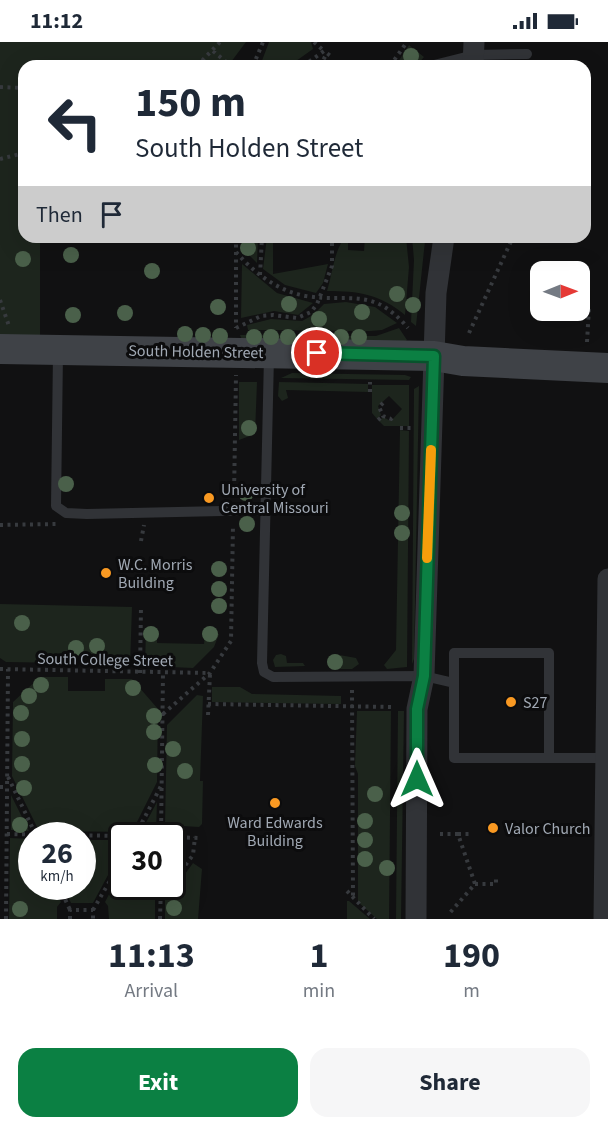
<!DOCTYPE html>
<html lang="en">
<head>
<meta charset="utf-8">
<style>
	:root { --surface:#fff; --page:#f6f6f7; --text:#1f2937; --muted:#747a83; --accent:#0b8043 }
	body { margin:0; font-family:"Source Sans 3",sans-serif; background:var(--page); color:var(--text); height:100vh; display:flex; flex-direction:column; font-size:22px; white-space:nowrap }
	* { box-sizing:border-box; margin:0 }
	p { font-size:20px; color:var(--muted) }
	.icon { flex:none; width:33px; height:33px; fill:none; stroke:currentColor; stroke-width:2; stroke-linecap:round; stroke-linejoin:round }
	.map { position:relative; height:877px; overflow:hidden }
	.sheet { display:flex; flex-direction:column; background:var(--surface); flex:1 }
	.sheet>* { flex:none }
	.hud { position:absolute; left:18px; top:18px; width:573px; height:183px; border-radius:18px; box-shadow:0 6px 24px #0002; background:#fff; color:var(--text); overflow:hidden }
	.needle { width:39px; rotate:89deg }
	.controls { position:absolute; left:530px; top:219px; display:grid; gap:12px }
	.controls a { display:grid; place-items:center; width:60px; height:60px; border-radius:12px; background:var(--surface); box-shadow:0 6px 24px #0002; font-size:30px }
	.speed { position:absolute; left:18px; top:780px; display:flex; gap:12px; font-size:30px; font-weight:700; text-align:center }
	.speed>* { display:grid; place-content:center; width:78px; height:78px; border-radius:50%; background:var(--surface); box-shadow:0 6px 24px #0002; line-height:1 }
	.speed small { font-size:15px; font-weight:400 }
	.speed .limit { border:3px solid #111; border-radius:9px; background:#fff; color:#111 }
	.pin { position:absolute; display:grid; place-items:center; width:51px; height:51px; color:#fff; margin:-26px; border:3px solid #fff; border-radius:50%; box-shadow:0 2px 6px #0007 }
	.me { position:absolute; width:66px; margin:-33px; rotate:0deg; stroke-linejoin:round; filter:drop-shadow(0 0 4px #0008) }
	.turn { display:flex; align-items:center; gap:21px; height:126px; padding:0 18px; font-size:27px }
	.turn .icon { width:78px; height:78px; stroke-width:2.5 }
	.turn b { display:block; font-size:42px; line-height:51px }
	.then { display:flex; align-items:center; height:57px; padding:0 18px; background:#0003; gap:12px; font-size:22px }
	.eta { display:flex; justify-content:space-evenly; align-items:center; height:102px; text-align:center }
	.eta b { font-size:36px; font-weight:700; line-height:42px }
	.cta { display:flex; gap:12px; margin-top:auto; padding:12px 18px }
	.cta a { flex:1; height:69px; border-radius:18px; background:var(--accent); color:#fff; font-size:24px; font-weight:700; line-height:69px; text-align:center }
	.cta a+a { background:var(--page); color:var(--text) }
	.status { display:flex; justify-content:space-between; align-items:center; height:42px; padding:0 30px; background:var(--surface); direction:ltr }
	.status svg { height:16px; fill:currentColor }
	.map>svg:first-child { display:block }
	.green { fill:#1d251d }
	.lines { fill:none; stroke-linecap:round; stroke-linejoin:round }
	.path { stroke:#373a3e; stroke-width:4; stroke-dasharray:3 4.5; stroke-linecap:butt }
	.lane { stroke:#313337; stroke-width:10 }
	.street { stroke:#313337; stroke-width:21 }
	.secondary { stroke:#3f4247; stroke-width:30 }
	.tree { fill:#4a604a }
	.route-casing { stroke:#07532c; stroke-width:15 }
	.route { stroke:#0b8043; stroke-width:10 }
	.slow { stroke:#f59e0b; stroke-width:10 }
	.poi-dot { fill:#f99922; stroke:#0c0c0d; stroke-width:2 }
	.labels { text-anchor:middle; stroke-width:6; stroke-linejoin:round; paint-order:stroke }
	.street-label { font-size:16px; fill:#a1a9b4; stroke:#0c0c0d }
	.poi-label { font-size:16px; fill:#a1a9b4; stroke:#0c0c0d; text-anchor:start }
</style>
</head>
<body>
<div class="status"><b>11:12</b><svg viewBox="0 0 49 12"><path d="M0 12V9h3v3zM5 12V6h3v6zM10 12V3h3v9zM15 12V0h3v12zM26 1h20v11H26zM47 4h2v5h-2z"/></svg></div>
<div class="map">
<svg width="608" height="877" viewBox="0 0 608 877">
	<rect width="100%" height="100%" fill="#111112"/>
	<path class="green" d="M0 0H246L228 24H24V195H40V294L0 293Z
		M269 0H311L313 7 289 24H260Z
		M409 3 424 15 416 24H404L398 20Z
		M242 195H258L257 221 242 206Z
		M267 195H273V232L328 222 323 241 316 251 285 243 263 227Z
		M365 195H406L409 225 405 273C380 252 358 249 327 249 332 233 334 211 343 198H348V208L364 209Z
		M412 195H424L425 199 416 284 411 280 414 218Z
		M242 222 277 251 313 261 298 273 274 269 241 276Z
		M346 260 375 265 397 281 382 288 370 289 248 288 247 283 271 277 302 279 313 273 324 262Z
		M399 286 407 298 404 300 242 298 240 293 376 294Z
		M292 331 405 333 411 335 409 338 281 336Z
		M239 340H257L255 392 239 398Z
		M279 340 368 342V350L286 348 288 356 282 359 278 354Z
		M372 343H409V384H384L379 379 383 375 391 379 402 367 389 354 378 364 381 373 377 377 372 371Z
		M419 344 414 617 412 622 414 347Z
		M400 388 409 389 407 625 387 627 384 623 396 608Z
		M0 562 132 565 130 624H105V612H69L68 621 6 620 0 616Z
		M146 590 157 591V601L204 602 205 592H219L214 605 193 626 148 624 145 620Z
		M281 612 286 614 287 621H303L305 624 275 625 273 618 276 613Z
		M334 612 356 616 359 622 352 627H333L328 623V617Z
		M40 635H68V649H105V637H132L158 667 157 740 132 790 39 789 12 734 13 660Z
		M212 645H240L252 652 341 654V662L212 660Z
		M197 653 203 654 200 739H203L202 782 199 785 165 783 167 683Z
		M357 669H391L389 877H377L358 860V732L355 724Z
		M398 669H404L401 877H396Z
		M11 753 29 789 11 788Z
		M157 760 156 791 141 790Z
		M10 796 31 797 32 844 54 845 61 860 57 865V877H9Z
		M83 798H121V809L93 861H71L63 845 82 844Z
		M193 821 202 827 198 877H165V851L185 832Z
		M121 829 122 844 155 845V877H109L108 864 105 860Z
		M347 859H349L370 877H347Z"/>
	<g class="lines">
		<path class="path" d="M314 0 324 9
			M213 9 231 24
			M197 24 220 0
			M253 24 263 0
			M303 24 324 9 332 15
			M320 24 327 11
			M390 24 407 0
			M0 45 24 46
			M0 117 24 111
			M236 195V210C254 231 278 249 306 254 351 261 372 244 408 286
			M236 210V286
			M260 233 262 195
			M0 258 9 284
			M236 286 261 274 273 273 297 276 311 270 317 262 332 224V195
			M469 291 513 195
			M587 300 589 266
			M370 350V340
			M383 361 379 365 383 374 391 377 395 373
			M378 378 383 374
			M400 386H411
			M234 454 236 333
			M0 483 56 482
			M141 499 144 483
			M0 627 209 631
			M140 631 141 565
			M352 648 353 855
			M208 662 395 665
			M163 672 210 631 231 599 233 483
			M208 673 210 632
			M8 735 36 793
			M0 745H7
			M7 792 122 794
			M440 792H458L475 842 448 873
			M458 792H470
			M135 794 161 744
			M161 794 163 631
			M172 795 199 796
			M172 841 193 813 195 795
			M475 842H496V835
			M59 844 70 868
			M347 849 374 877
			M161 850 169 844
			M93 868 122 818
			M6 877 8 627
			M70 877V868H93V877
			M160 877 161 844"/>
		<path class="lane" d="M430 24 474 13 527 12
			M58 311 56 464 66 471 87 472 266 468
			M269 314 262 621 264 630 273 635 424 634 454 641
			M549 716V611H454V716H605"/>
		<path class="street" d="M473 24 474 0
			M416 877 417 667 424 634 436 251 444 195
			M604 877 608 537"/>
		<path class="secondary" d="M0 307 434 314 463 319 608 326"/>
	</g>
	<g class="tree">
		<circle cx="411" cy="14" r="8"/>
		<circle cx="248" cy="206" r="8"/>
		<circle cx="71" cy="213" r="8"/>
		<circle cx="23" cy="217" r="8"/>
		<circle cx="152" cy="229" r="8"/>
		<circle cx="397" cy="252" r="8"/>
		<circle cx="289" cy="262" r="8"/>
		<circle cx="413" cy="263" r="8"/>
		<circle cx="218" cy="265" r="8"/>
		<circle cx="362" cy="270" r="8"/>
		<circle cx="125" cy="271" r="8"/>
		<circle cx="73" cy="273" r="8"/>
		<circle cx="319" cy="277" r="8"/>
		<circle cx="185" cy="292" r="8"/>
		<circle cx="203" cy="293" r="8"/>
		<circle cx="220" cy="294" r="8"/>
		<circle cx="254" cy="295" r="8"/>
		<circle cx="271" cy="295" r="8"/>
		<circle cx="288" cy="295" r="8"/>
		<circle cx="324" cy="295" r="8"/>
		<circle cx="341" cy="295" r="8"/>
		<circle cx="359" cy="295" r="8"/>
		<circle cx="306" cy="296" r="8"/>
		<circle cx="249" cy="386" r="8"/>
		<circle cx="66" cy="442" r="8"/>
		<circle cx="246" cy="451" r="8"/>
		<circle cx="402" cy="471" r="8"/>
		<circle cx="247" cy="482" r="8"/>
		<circle cx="402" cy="491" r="8"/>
		<circle cx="219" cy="527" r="8"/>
		<circle cx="219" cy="547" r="8"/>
		<circle cx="219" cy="564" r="8"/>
		<circle cx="22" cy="581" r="8"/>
		<circle cx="151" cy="592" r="8"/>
		<circle cx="210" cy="592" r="8"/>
		<circle cx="97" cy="604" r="8"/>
		<circle cx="76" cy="606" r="8"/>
		<circle cx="335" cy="620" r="8"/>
		<circle cx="41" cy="643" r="8"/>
		<circle cx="133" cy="646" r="8"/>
		<circle cx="29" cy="654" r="8"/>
		<circle cx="21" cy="671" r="8"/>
		<circle cx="154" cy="674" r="8"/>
		<circle cx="154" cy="690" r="8"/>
		<circle cx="22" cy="697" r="8"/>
		<circle cx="173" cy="707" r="8"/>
		<circle cx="22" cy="722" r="8"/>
		<circle cx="155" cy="723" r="8"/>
		<circle cx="185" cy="729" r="8"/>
		<circle cx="24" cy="746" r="8"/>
		<circle cx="375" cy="752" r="8"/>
		<circle cx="365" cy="779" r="8"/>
		<circle cx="20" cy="783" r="8"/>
		<circle cx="365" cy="798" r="8"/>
		<circle cx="365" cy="817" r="8"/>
		<circle cx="387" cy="826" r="8"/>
		<circle cx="174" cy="866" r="8"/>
		<circle cx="20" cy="867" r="8"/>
	</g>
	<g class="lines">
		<defs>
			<path id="route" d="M317 311 434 314 424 634 417 667V737"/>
		</defs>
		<use href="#route" class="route-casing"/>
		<use href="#route" class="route"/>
		<path class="slow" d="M427 516 431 408"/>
	</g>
	<g class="poi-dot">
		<circle cx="209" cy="456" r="6"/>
		<circle cx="106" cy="531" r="6"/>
		<circle cx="511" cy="660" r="6"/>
		<circle cx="275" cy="761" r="6"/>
		<circle cx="493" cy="786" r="6"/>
	</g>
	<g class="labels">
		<g class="street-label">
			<text transform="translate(196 309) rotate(1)" y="6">South Holden Street</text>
			<text transform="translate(105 617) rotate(1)" y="6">South College Street</text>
		</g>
		<g class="poi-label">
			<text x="221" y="453">University of<tspan x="221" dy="18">Central Missouri</tspan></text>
			<text x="118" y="528">W.C. Morris<tspan x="118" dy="18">Building</tspan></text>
			<text x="523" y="666">S27</text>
			<text x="275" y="786" text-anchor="middle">Ward Edwards<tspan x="275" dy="18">Building</tspan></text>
			<text x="505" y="792">Valor Church</text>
		</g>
	</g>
</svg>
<div class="controls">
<a><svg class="needle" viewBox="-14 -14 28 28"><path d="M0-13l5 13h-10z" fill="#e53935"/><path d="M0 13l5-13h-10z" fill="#747a83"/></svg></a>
</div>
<div class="speed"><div>26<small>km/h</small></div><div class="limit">30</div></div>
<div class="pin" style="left:317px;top:311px;background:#d93025"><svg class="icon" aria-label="arrive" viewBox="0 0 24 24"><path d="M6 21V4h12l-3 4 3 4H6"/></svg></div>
<svg class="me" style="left:417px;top:737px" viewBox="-20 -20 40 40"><path d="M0-17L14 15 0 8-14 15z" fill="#0b8043" stroke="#fff" stroke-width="4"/></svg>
<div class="hud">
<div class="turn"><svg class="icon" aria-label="left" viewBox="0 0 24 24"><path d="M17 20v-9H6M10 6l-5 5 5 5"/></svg><div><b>150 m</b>South Holden Street</div></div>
<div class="then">Then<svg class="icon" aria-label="arrive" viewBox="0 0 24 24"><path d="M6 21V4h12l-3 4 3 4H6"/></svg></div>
</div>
</div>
<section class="sheet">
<div class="eta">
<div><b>11:13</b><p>Arrival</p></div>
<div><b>1</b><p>min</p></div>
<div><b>190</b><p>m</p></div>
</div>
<div class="cta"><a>Exit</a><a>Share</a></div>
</section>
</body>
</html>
